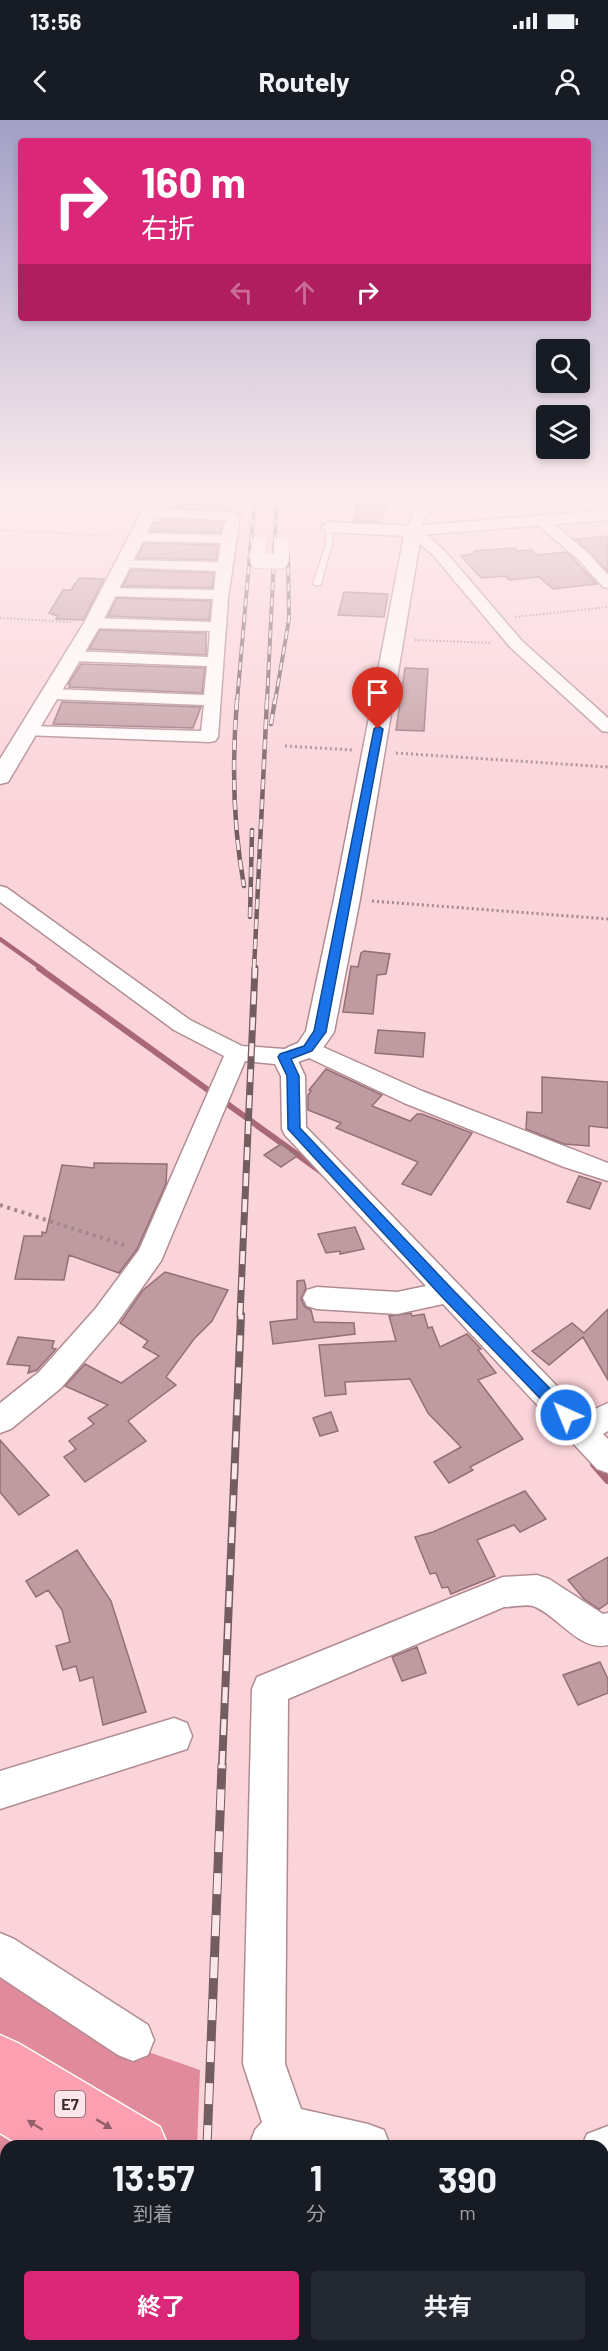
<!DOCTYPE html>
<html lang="ja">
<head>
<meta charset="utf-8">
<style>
	:root { --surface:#171b24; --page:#242831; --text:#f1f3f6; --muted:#9ea1a6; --accent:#db2777 }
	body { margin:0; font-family:Barlow,"Noto Sans JP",sans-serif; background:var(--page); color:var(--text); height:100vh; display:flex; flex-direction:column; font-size:22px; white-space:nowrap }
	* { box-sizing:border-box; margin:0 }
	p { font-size:20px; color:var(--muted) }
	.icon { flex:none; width:33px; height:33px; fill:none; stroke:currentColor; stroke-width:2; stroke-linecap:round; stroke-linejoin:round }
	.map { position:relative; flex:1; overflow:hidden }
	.panel { position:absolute; left:0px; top:2020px; width:609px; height:212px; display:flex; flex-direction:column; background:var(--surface); border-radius:18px 18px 0 0; box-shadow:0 3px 9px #0003 }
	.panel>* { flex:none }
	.guide { position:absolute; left:18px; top:18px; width:573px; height:183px; border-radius:6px; box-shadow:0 3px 9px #0003; background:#db2777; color:#fff; overflow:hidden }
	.buttons { position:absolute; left:536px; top:219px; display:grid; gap:12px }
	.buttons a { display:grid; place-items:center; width:54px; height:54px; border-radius:6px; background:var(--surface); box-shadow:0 3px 9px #0003; font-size:30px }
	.pin { position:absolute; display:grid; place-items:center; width:51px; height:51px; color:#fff; margin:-62px -26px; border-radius:50% 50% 50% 0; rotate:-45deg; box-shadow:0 0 6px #0007 }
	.pin .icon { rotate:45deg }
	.me { position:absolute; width:66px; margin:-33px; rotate:316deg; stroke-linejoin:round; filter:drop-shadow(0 0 4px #0008) }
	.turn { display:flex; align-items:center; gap:21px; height:126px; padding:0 24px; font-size:27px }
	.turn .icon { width:78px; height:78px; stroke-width:2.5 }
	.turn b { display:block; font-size:42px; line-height:51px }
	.lanes { display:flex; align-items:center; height:57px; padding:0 24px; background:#0003; justify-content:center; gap:30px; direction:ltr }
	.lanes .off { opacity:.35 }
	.eta { display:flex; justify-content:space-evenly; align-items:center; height:102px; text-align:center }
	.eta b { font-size:36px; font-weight:700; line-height:42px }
	.action { display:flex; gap:12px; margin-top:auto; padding:12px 24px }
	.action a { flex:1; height:69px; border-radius:6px; background:var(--accent); color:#fff; font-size:24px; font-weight:700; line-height:69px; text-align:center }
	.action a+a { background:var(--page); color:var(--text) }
	.status { display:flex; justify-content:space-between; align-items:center; height:42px; padding:0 30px; background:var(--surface); direction:ltr }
	.status svg { height:16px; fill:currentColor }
	header { display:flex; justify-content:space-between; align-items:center; height:78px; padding:0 24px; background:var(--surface); font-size:27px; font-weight:700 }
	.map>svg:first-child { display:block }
	.forest { fill:#e18a9b }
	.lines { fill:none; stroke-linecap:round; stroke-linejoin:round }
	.stream-far2 { stroke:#aa6876; stroke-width:4.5 }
	.stream-far1 { stroke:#aa6876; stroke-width:6 }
	.stream { stroke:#aa6876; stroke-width:8 }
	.building { fill:#bf9aa0; stroke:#937076; stroke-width:1.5 }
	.lane-casing { stroke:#b08c92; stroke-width:2 }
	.street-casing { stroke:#b08c92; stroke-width:3 }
	.secondary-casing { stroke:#b08c92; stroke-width:3 }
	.highway-casing { stroke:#fff; stroke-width:3 }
	.path-far3 { stroke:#a2878b; stroke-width:2; stroke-dasharray:1.5 2; stroke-linecap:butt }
	.path-far2 { stroke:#a2878b; stroke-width:3; stroke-dasharray:2 3; stroke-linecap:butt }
	.path-far1 { stroke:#a2878b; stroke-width:4; stroke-dasharray:3 4.5; stroke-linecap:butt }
	.path { stroke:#a2878b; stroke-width:6; stroke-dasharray:4.5 7; stroke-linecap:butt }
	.lane { fill:#fff; fill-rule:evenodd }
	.street { fill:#fff; fill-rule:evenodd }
	.secondary { fill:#fff; fill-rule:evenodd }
	.highway { fill:#fc9fb1; fill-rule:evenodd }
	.rail-far4-casing { stroke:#735d60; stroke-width:4 }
	.rail-far3-casing { stroke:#735d60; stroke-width:4.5 }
	.rail-far2-casing { stroke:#735d60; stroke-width:7 }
	.rail-far1-casing { stroke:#735d60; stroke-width:8 }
	.rail-casing { stroke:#735d60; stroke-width:9 }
	.rail-far4 { stroke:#fde6e9; stroke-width:2; stroke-dasharray:8; stroke-linecap:butt }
	.rail-far3 { stroke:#fde6e9; stroke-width:3; stroke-dasharray:10; stroke-linecap:butt }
	.rail-far2 { stroke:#fde6e9; stroke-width:4.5; stroke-dasharray:13; stroke-linecap:butt }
	.rail-far1 { stroke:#fde6e9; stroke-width:5; stroke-dasharray:16; stroke-linecap:butt }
	.rail { stroke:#fde6e9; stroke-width:7; stroke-dasharray:21; stroke-linecap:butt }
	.street-bridge-casing { stroke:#b08c92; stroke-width:16; stroke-linecap:butt }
	.street-bridge { stroke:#fff; stroke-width:15 }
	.oneway { fill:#92606a }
	.route { fill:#1a73e8; stroke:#114b97; stroke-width:1.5 }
	.labels { text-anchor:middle; stroke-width:4.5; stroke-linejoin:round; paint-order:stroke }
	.shield { fill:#fde6e9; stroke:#756467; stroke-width:1.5 }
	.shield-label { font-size:16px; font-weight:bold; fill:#3b2d2f }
</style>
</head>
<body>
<div class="status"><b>13:56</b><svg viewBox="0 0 49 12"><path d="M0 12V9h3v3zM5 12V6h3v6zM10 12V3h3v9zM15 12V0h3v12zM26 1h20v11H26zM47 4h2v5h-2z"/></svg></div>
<header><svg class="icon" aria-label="back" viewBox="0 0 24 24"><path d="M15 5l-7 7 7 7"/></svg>Routely<svg class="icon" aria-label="person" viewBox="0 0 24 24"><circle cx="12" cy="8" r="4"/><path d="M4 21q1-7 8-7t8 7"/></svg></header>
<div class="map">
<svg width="608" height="2231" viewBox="0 0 608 2231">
	<rect width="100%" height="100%" fill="#fbd4da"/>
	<path class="forest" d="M0 1847 131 1926 200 1950 197 2026H168L0 1922Z
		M0 2010 27 2026H6V2187L0 2183Z
		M603 2081 608 2083V2231H569L559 2226H603Z
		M64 2226H174L173 2231H71Z
		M266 2226H370L379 2231H267Z"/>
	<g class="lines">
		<path class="stream-far2" d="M0 819 42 849"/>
		<path class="stream-far1" d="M39 848 323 1053"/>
		<path class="stream" d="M594 1344 608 1360"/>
	</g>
	<path class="building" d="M360 375H391L381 402 354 401 357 378Z
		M173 384 229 386V390L171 388Z
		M163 399 223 402 220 413 150 411 155 402H162Z
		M608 416V452L576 419Z
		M144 423 218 425 216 440 137 438Z
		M515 428 518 431 531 430 537 435 567 432 597 464 553 469 539 457 509 460 505 456 481 458 461 436 476 433 474 431Z
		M131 450 214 453 212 468 123 466Z
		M79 458 104 459 83 500 56 499 58 496 49 493 63 470H71Z
		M344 472 388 474 384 497 338 495Z
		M117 478 211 481 209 500 108 496Z
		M100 510 206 513V535L89 529Z
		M81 544 205 548 202 573 69 567 70 564H68Z
		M405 548 428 549 424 611 396 610Z
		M62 582 201 587 193 608 53 604Z
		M364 831 390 834 386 854 377 855 373 894 343 892 351 846 358 847 361 833Z
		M378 910 425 913 423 937 375 933Z
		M326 949 382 975 372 986 410 1001 417 994H422L472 1013 431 1075 402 1064 418 1042 336 1008 341 1003 308 990V975L311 971 309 970Z
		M542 957 608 962V1008L589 1006V1026L564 1024 526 1009 527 992 542 993Z
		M281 1024 297 1036 281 1047 264 1035Z
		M94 1043 167 1044 166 1064 137 1129 119 1153 69 1135 64 1160 15 1159 24 1116H42V1112L46 1113 62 1045 94 1048Z
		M579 1056 601 1063 590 1089 567 1082Z
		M355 1107 364 1129 340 1134V1131L326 1133 318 1114Z
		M165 1152 228 1170 212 1201 194 1219 166 1257 176 1265 128 1301 146 1321 85 1362 64 1337 76 1329 69 1321 94 1304 88 1298 108 1285 65 1266 85 1244 121 1263 159 1236 143 1227 148 1221 120 1203 143 1170Z
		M304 1160 306 1168 301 1179 305 1187 311 1190 314 1202 354 1203 355 1214 273 1224 270 1202 297 1199V1161Z
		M608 1189V1260L583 1217 549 1245 532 1231 572 1203 584 1213Z
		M411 1193 412 1196 424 1194 428 1208 432 1207 440 1227 467 1214 481 1229 478 1230 496 1253 478 1260 523 1319 470 1347 473 1350 449 1363 434 1342 461 1327 428 1293 410 1259 345 1262 346 1274 325 1276 319 1225 396 1221 389 1196Z
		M18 1217 54 1221 52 1228 56 1229 37 1250 28 1253 30 1246 7 1244Z
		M331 1292 338 1311 320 1316 313 1298Z
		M0 1320 49 1375 19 1395 0 1372Z
		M525 1371 546 1399 520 1412 514 1405 477 1420 495 1456 451 1474 448 1467 442 1468 436 1453 430 1454 415 1417 433 1412Z
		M77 1430 111 1481 146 1592 103 1605 93 1557 80 1561 76 1546 63 1550 56 1526 70 1522 62 1490 48 1470 36 1477 26 1461Z
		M608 1437V1483L599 1489 584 1479 568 1460Z
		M417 1527 426 1553 402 1561 392 1537Z
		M600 1542 608 1559V1573L578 1585 563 1555Z"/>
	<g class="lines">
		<defs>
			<path id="lane" d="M329 405 332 407V424L321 464 317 466 313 464 326 424V407Z"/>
			<path id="street" d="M432 375H446L425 396 420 410 443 429 522 521 608 598V612L602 611 510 527 433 435 408 414 406 411 414 392Z
				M149 389 233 392 240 396 228 478 218 617 215 621 209 622 24 615 21 611 24 607 30 606 201 611 204 585 52 579 44 574 52 569 204 575 207 546 74 541 66 536 74 531 208 537 210 511 93 508 85 503 93 498 211 502 213 479 109 476 102 472 109 468 214 470 216 451 117 447 115 444 122 440 218 442 221 423 136 421 129 417 136 413 222 415 226 400 144 396 142 393 144 390Z
				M541 396 546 397 589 434 608 455V468L603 467 579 440 536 403 534 400 536 397Z
				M0 766 7 768 190 900 242 926 284 929 308 922 316 924 422 971 608 1043V1061L564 1047 404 983 307 937 298 941 305 956 306 1007 584 1294 608 1283V1311L603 1314 608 1319V1353L597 1349 443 1184 397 1194 317 1189 307 1186 303 1178 307 1170 317 1167 397 1172 426 1166 285 1015 282 1009 281 956 275 944 245 941 161 1141 116 1204 61 1268 11 1309 0 1313V1283L39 1252 96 1188 139 1130 224 936 174 910 0 782Z
				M537 1455 549 1459 603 1494 608 1493V1525C579 1532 558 1495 533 1486 526 1484 513 1487 504 1487L288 1579 285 1944 301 1989 368 2004 384 2010 390 2026H249L255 2010 262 2002 243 1944 252 1569 257 1557 503 1457Z
				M174 1598 187 1603 192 1616 187 1629 0 1689V1651Z
				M0 1813 14 1819 148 1905 154 1920 148 1935 133 1941 118 1935 0 1857Z
				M608 2006V2050L603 2052V2026H582L587 2014Z
				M0 2199 6 2202V2226H33L35 2231H0Z
				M234 2226H282V2231H234Z"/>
			<path id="secondary" d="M149 388 157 393 102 503 11 657 8 662 0 664V639L84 503 141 393Z
				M608 390V400L421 415 360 779 334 912 318 935 298 942 288 939 284 933 288 927 298 923 306 911 334 779 404 416 329 412 321 407 329 402 413 406Z"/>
			<path id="highway" d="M0 1915 18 1923 160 2007 168 2026H21L0 2013Z
				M378 2226H443L445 2231H380Z
				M468 2226H534L536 2231H470Z"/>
		</defs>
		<use href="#lane" class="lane-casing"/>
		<use href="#street" class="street-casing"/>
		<use href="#secondary" class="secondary-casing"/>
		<use href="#highway" class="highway-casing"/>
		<path class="path-far3" d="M0 410 116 416
			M515 497 608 487
			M0 498 71 502
			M415 520 491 523"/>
		<path class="path-far2" d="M285 626 353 630
			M396 633 608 647
			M372 781 608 799"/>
		<path class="path-far1" d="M0 1085 127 1126"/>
		<path class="path" d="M603 2069 608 2071"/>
		<use href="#lane" class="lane"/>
		<use href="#street" class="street"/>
		<use href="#secondary" class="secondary"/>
		<use href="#highway" class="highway"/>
		<defs>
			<path id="rail-far4" d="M237 582 255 375
				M267 582 277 375
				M275 582 289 499 288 433"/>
			<path id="rail-far3" d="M237 580C232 641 233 706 244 766
				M271 604 275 580
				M250 797 252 710
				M254 849 267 580"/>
			<path id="rail-far2" d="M240 1196 255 848"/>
			<path id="rail-far1" d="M222 1647 241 1195"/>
			<path id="rail" d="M207 2026 222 1645
				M198 2226V2231"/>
		</defs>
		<use href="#rail-far4" class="rail-far4-casing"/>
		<use href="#rail-far3" class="rail-far3-casing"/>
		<use href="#rail-far2" class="rail-far2-casing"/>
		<use href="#rail-far1" class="rail-far1-casing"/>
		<use href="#rail" class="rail-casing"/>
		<use href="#rail-far4" class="rail-far4"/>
		<use href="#rail-far3" class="rail-far3"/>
		<use href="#rail-far2" class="rail-far2"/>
		<use href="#rail-far1" class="rail-far1"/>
		<use href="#rail" class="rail"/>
		<defs>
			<path id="street-bridge" d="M259 424 258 441H281L282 424"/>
		</defs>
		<use href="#street-bridge" class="street-bridge-casing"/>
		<use href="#street-bridge" class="street-bridge"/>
	</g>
	<defs><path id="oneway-solid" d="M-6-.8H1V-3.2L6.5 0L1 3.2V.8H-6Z" transform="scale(1.5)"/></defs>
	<g class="oneway">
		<use href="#oneway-solid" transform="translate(104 2004) rotate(31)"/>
		<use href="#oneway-solid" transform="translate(35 2005) rotate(-148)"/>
	</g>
	<linearGradient id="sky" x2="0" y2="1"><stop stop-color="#a2a0c6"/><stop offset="0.55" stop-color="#fdecee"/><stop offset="1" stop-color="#fdecee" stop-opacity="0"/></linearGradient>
	<rect width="608" height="687" fill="url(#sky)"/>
	<path class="route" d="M378 606 383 609 326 912 312 931 291 939 299 956 300 1008 452 1169 572 1291 574 1295 572 1300 566 1302 561 1300 442 1177 288 1009 287 956 278 937 280 934 304 926 314 911 374 609Z"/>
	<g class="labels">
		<rect class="shield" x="55" y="1971" width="30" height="26" rx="4.5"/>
		<g class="shield-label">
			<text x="70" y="1990">E7</text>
		</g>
	</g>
</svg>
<div class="buttons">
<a><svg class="icon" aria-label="search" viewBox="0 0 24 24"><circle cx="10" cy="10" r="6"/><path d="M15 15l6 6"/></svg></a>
<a><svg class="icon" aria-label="layers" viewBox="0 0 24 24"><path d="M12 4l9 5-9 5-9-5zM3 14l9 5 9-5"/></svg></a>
</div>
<div class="pin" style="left:378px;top:609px;background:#d93025"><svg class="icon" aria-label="arrive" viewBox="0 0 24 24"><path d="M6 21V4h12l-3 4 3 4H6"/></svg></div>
<svg class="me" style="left:566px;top:1295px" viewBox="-20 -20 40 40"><circle r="17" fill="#1a73e8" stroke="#fff" stroke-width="3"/><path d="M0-11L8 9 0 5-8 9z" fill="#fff"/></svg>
<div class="guide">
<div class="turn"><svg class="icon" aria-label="right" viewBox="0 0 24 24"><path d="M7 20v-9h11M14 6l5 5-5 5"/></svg><div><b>160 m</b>右折</div></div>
<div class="lanes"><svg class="icon off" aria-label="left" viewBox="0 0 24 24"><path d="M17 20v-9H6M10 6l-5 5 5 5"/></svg><svg class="icon off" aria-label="ahead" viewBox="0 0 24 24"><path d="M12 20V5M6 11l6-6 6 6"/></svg><svg class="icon" aria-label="right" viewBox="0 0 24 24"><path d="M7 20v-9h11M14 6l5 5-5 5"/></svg></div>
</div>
<section class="panel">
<div class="eta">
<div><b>13:57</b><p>到着</p></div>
<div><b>1</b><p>分</p></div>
<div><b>390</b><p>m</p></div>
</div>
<div class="action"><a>終了</a><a>共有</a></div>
</section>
</div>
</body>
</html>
